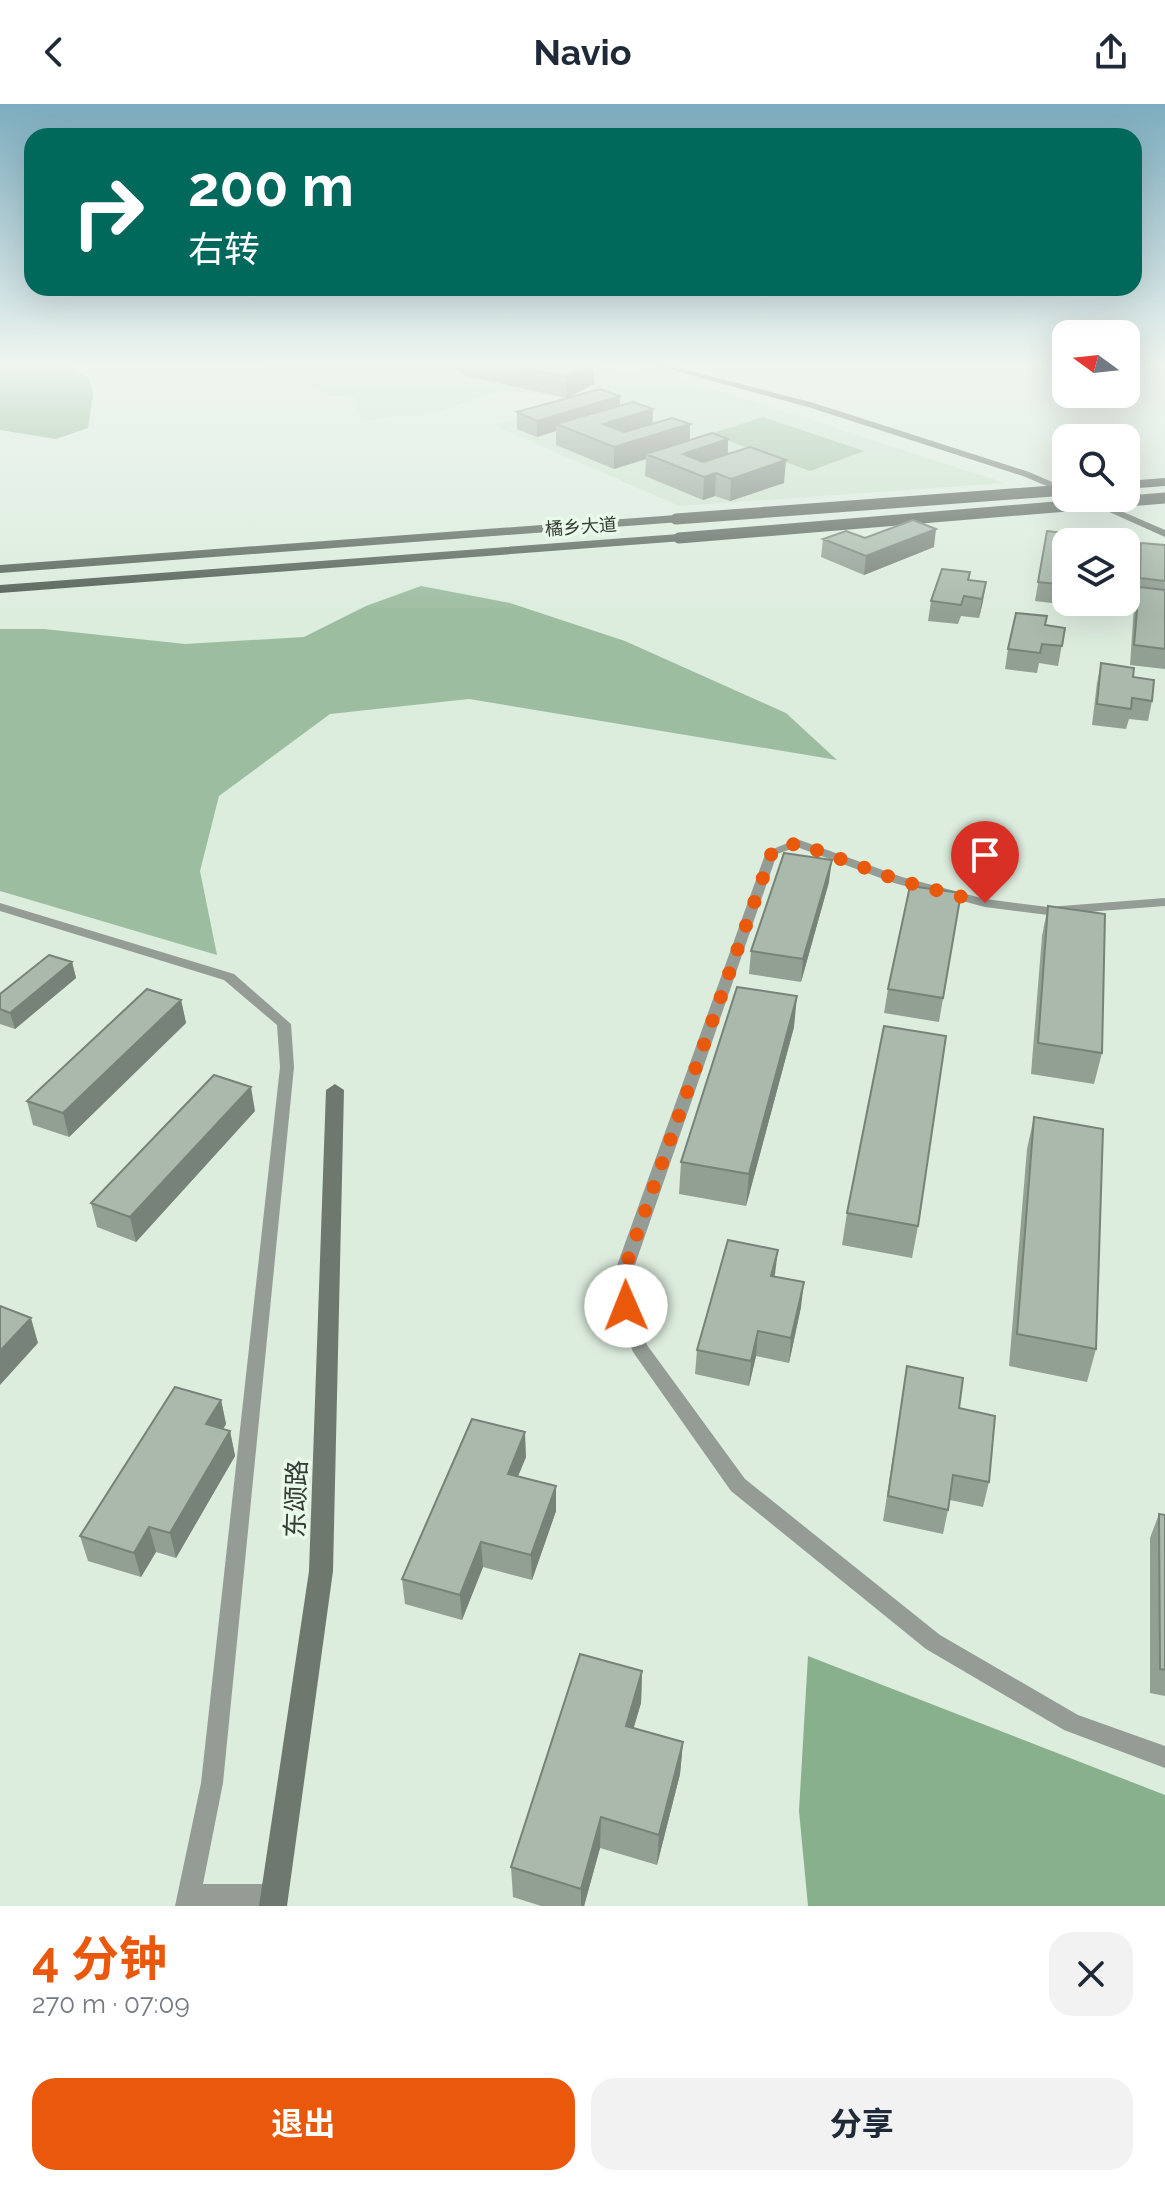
<!DOCTYPE html>
<html lang="zh">
<head>
<meta charset="utf-8">
<style>
	:root { --surface:#fff; --page:#f2f2f3; --text:#1f2937; --muted:#747a83; --accent:#ea580c }
	body { margin:0; font-family:Raleway,"Noto Sans SC",sans-serif; background:var(--page); color:var(--text); height:100vh; display:flex; flex-direction:column; font-size:30px; white-space:nowrap }
	* { box-sizing:border-box; margin:0 }
	p { font-size:26px; color:var(--muted) }
	.icon { flex:none; width:44px; height:44px; fill:none; stroke:currentColor; stroke-width:2; stroke-linecap:round; stroke-linejoin:round }
	.map { position:relative; height:1802px; overflow:hidden }
	.panel { display:flex; flex-direction:column; background:var(--surface); flex:1 }
	.panel>* { flex:none }
	.guide { position:absolute; left:24px; top:24px; width:1118px; height:168px; border-radius:24px; box-shadow:0 8px 32px #0002; background:#00695c; color:#fff; overflow:hidden }
	.needle { width:52px; rotate:285deg }
	.controls { position:absolute; left:1052px; top:216px; display:grid; gap:16px }
	.controls a { display:grid; place-items:center; width:88px; height:88px; border-radius:16px; background:var(--surface); box-shadow:0 8px 32px #0002; font-size:40px }
	.pin { position:absolute; display:grid; place-items:center; width:68px; height:68px; color:#fff; margin:-82px -34px; border-radius:50% 50% 50% 0; rotate:-45deg; box-shadow:0 0 8px #0007 }
	.pin .icon { rotate:45deg }
	.me { position:absolute; width:88px; margin:-44px; rotate:359deg; stroke-linejoin:round; filter:drop-shadow(0 0 6px #0008) }
	.turn { display:flex; align-items:center; gap:28px; height:168px; padding:0 32px; font-size:36px }
	.turn .icon { width:104px; height:104px; stroke-width:2.5 }
	.turn b { display:block; font-size:56px; line-height:68px }
	.round { display:grid; place-items:center; flex:none; width:84px; height:84px; border-radius:24px; background:var(--page) }
	.summary { display:flex; align-items:center; justify-content:space-between; height:136px; padding:0 32px }
	h1 { font-size:48px; font-weight:700; line-height:60px; color:var(--accent) }
	.primary-button { display:flex; gap:16px; margin-top:auto; padding:16px 32px }
	.primary-button a { flex:1; height:92px; border-radius:24px; background:var(--accent); color:#fff; font-size:32px; font-weight:700; line-height:92px; text-align:center }
	.primary-button a+a { background:var(--page); color:var(--text) }
	header { display:flex; justify-content:space-between; align-items:center; height:104px; padding:0 32px; background:var(--surface); font-size:36px; font-weight:700 }
	.map>svg:first-child { display:block }
	.built { fill:#cbe1cc }
	.green { fill:#9dbda0 }
	.forest { fill:#89b08d }
	.lines { fill:none; stroke-linecap:round; stroke-linejoin:round }
	.lane { fill:#959c96; fill-rule:evenodd }
	.secondary { fill:#6e786f; fill-rule:evenodd }
	.primary { fill:#535f54; fill-rule:evenodd }
	.primary-bridge { stroke:#535f54; stroke-width:11 }
	.wall { fill:#929f93 }
	.shaded-wall { fill:#778278 }
	.building { fill:#aab9ab; stroke:#778278; stroke-width:2 }
	.route { stroke:#ea580c; stroke-width:14; stroke-dasharray:0 25.2 }
	.labels { text-anchor:middle; stroke-width:7; stroke-linejoin:round; paint-order:stroke }
	.far-street-label { font-size:18px; fill:#353c36; stroke:#e9f9ea }
	.near-street-label { font-size:26px; fill:#353c36; stroke:#e9f9ea }
</style>
</head>
<body>
<header><svg class="icon" aria-label="back" viewBox="0 0 24 24"><path d="M15 5l-7 7 7 7"/></svg>Navio<svg class="icon" aria-label="share" viewBox="0 0 24 24"><path d="M12 15V3M7 8l5-5 5 5M5 13v7h14v-7"/></svg></header>
<div class="map">
<svg width="1165" height="1802" viewBox="0 0 1165 1802">
	<rect width="100%" height="100%" fill="#dcecdd"/>
	<path class="built" d="M249 258H582L714 285 1005 379 679 402 493 321 581 296 505 286 439 307 362 317 354 294 329 291Z"/>
	<path class="green" d="M763 313 864 347 810 367 710 330Z
		M421 482 510 499 625 537 786 609 837 656 469 595 330 610 219 692 200 767 217 851 0 787V525H44L185 540 304 533 366 502Z"/>
	<path class="forest" d="M0 258H59L89 274 93 290 88 324 56 335 0 326Z
		M808 1552 1165 1691V1802H808L799 1707Z"/>
	<g class="lines">
		<path class="lane" d="M797 735 902 773 985 795 1048 803 1165 794V802L1048 811 985 803 894 779 797 743 777 750 628 1181 647 1241 745 1375 940 1531 1078 1611 1165 1642V1664L1064 1626 926 1545 731 1387 633 1248 610 1181 766 748Z
			M0 799 234 870 291 920 294 963 223 1679 203 1780H275L283 1784 287 1792 283 1800 279 1802H175L201 1679 280 963 277 921 224 876 0 807Z"/>
		<path class="secondary" d="M643 258H655L814 299 1029 368 1066 384V390L1023 372 808 303Z
			M1078 394H1091L1165 426V433Z
			M335 980 344 986 333 1467 287 1802H259L309 1467 326 986Z"/>
		<path class="primary" d="M1165 374V382L1126 385V377Z
			M676 411 680 412V418L0 469V461Z
			M679 430 685 434 683 437 0 489V481Z"/>
		<path class="primary-bridge" d="M676 415 1066 386
			M679 434 1165 394"/>
	</g>
	<path class="wall" d="M456 258H581L594 280 567 294 466 272 457 265Z
		M620 292V302L653 305 652 319 690 320V337L728 335V350L784 379 730 397 715 392 703 396 645 372 646 355 614 365 556 341V327L537 333 517 325V308Z
		M1047 427 1066 438V498H1069V501L1035 497Z
		M865 434 934 443 864 471 821 453 823 435Z
		M1141 439 1165 441V565L1130 561 1134 502 1136 493 1137 457Z
		M970 468 969 476 983 497 979 514 961 512 958 520 928 517 931 497Z
		M1045 521 1065 524 1058 562 1039 559 1037 569 1005 565 1008 545Z
		M1101 559 1133 573 1152 597 1148 617 1129 615 1126 625 1092 621 1097 579Z
		M829 778 801 878 749 870 751 847Z
		M961 789 939 918 884 909 888 885Z
		M1048 802 1102 949 1094 980 1031 970 1042 832Z
		M72 858 76 874 15 925 0 920V890Z
		M181 896 186 919 69 1033 33 1021 27 997Z
		M794 923 746 1102 679 1090 681 1058Z
		M255 1007 136 1138 97 1123 91 1099Z
		M1034 1013 1096 1245 1087 1278 1009 1262 1027 1045Z
		M847 1109 918 1122 912 1154 842 1141Z
		M775 1172 801 1203 789 1259 756 1252 749 1282 695 1270 697 1246Z
		M907 1262 959 1304 989 1378 983 1403 950 1396 943 1430 883 1417Z
		M221 1296 226 1320 223 1325 230 1327 235 1352 176 1454 156 1448 141 1473 88 1457 80 1432Z
		M526 1353 518 1372 556 1382V1407L532 1476 483 1463 462 1516 405 1500 402 1475Z
		M1159 1410 1165 1411V1592L1150 1589V1434Z
		M642 1567 641 1599 633 1624 683 1638 680 1670 657 1761 600 1744 584 1802H541L513 1793 511 1763Z"/>
	<path class="shaded-wall" d="M594 260V280L567 294V273Z
		M620 292V308L556 320V327L537 333V317Z
		M653 305 652 327 607 340 603 320Z
		M690 320 689 342 646 350V355L614 365V343Z
		M728 335 727 357 693 369 683 350Z
		M786 356 784 379 730 397 731 375Z
		M716 369 715 392 703 396 704 373Z
		M936 425 934 443 864 471 866 452Z
		M986 478 983 497 979 514 982 495Z
		M832 756 829 778 801 878 803 855Z
		M72 858 76 874 15 925 10 909Z
		M797 892 794 923 746 1102 749 1070Z
		M181 896 186 919 69 1033 63 1009Z
		M251 983 255 1007 136 1138 130 1113Z
		M778 1146 775 1170 769 1196 771 1172Z
		M804 1178 801 1203 789 1259 791 1234Z
		M31 1214 38 1239 0 1281V1247Z
		M758 1227 756 1252 749 1282 751 1257Z
		M221 1296 226 1320 211 1345 206 1320Z
		M230 1327 235 1352 176 1454 170 1429Z
		M525 1328 526 1353 509 1394 508 1370Z
		M556 1382V1407L532 1476 531 1451Z
		M149 1423 156 1448 141 1473 134 1449Z
		M481 1438 483 1463 462 1516 460 1491Z
		M642 1567 641 1599 625 1654 626 1622Z
		M683 1638 680 1670 657 1761 659 1731Z
		M601 1713 600 1744 584 1802H581V1785Z"/>
	<path class="building" d="M491 258H581L594 260 567 273Z
		M600 285 620 292 537 317 517 308Z
		M633 298 653 305 603 320 624 328 672 314 690 320 614 343 556 320Z
		M712 329 728 335 683 350 703 358 750 343 786 356 731 375 716 369 704 373 646 350Z
		M913 416 936 425 866 452 823 435 846 427 865 434Z
		M1047 427 1080 431 1079 438H1066V481L1038 478Z
		M1141 439 1165 441V477L1140 474Z
		M942 465 970 468 968 476 986 478 982 495 964 492 961 501 931 497Z
		M1139 483 1165 486V545L1134 541Z
		M1016 509 1047 512 1045 521 1065 524 1062 542 1042 540 1040 549 1008 545Z
		M1101 559 1134 564 1133 573 1154 576 1152 597 1132 594 1131 605 1097 600Z
		M784 749 832 756 803 855 751 847Z
		M910 782 961 789 943 894 888 885Z
		M1048 802 1105 810 1102 949 1038 939Z
		M49 851 72 858 10 909 0 905V890Z
		M737 883 797 892 749 1070 681 1058Z
		M147 885 181 896 63 1009 27 997Z
		M884 922 946 932 918 1122 847 1109Z
		M214 971 251 983 130 1113 91 1099Z
		M1034 1013 1103 1025 1096 1245 1017 1230Z
		M728 1136 778 1146 771 1172 804 1178 791 1234 758 1227 751 1257 697 1246Z
		M0 1202 31 1214 0 1247Z
		M907 1262 963 1274 959 1304 995 1312 989 1378 953 1371 948 1406 888 1392Z
		M175 1283 221 1296 206 1320 230 1327 170 1429 149 1423 134 1449 80 1432Z
		M472 1315 525 1328 508 1370 556 1382 531 1451 481 1438 460 1491 402 1475Z
		M1159 1410 1165 1411V1566L1160 1565Z
		M580 1550 642 1567 626 1622 683 1638 659 1731 601 1713 581 1785 511 1763Z"/>
	<linearGradient id="sky" x2="0" y2="1"><stop stop-color="#7cacbe"/><stop offset="0.51" stop-color="#eff6f0"/><stop offset="1" stop-color="#eff6f0" stop-opacity="0"/></linearGradient>
	<rect width="1165" height="510" fill="url(#sky)"/>
	<g class="lines">
		<path class="route" d="M626 1202 619 1181 772 748 797 739 898 776 985 799"/>
	</g>
	<g class="labels">
		<g class="far-street-label">
			<text transform="translate(581 423) rotate(-4)" y="6">橘乡大道</text>
		</g>
		<g class="near-street-label">
			<text transform="translate(296 1395) rotate(-88)" y="9">东颂路</text>
		</g>
	</g>
</svg>
<div class="controls">
<a><svg class="needle" viewBox="-14 -14 28 28"><path d="M0-13l5 13h-10z" fill="#e53935"/><path d="M0 13l5-13h-10z" fill="#747a83"/></svg></a>
<a><svg class="icon" aria-label="search" viewBox="0 0 24 24"><circle cx="10" cy="10" r="6"/><path d="M15 15l6 6"/></svg></a>
<a><svg class="icon" aria-label="layers" viewBox="0 0 24 24"><path d="M12 4l9 5-9 5-9-5zM3 14l9 5 9-5"/></svg></a>
</div>
<div class="pin" style="left:985px;top:799px;background:#d93025"><svg class="icon" aria-label="arrive" viewBox="0 0 24 24"><path d="M6 21V4h12l-3 4 3 4H6"/></svg></div>
<svg class="me" style="left:626px;top:1202px" viewBox="-20 -20 40 40"><circle r="19" fill="#fff"/><path d="M0-13L10 11 0 6-10 11z" fill="#ea580c"/></svg>
<div class="guide">
<div class="turn"><svg class="icon" aria-label="right" viewBox="0 0 24 24"><path d="M7 20v-9h11M14 6l5 5-5 5"/></svg><div><b>200 m</b>右转</div></div>
</div>
</div>
<section class="panel">
<div class="summary"><div><h1>4 分钟</h1><p>270 m · 07:09</p></div><a class="round"><svg class="icon" aria-label="close" viewBox="0 0 24 24"><path d="M6 6l12 12M18 6L6 18"/></svg></a></div>
<div class="primary-button"><a>退出</a><a>分享</a></div>
</section>
</body>
</html>
